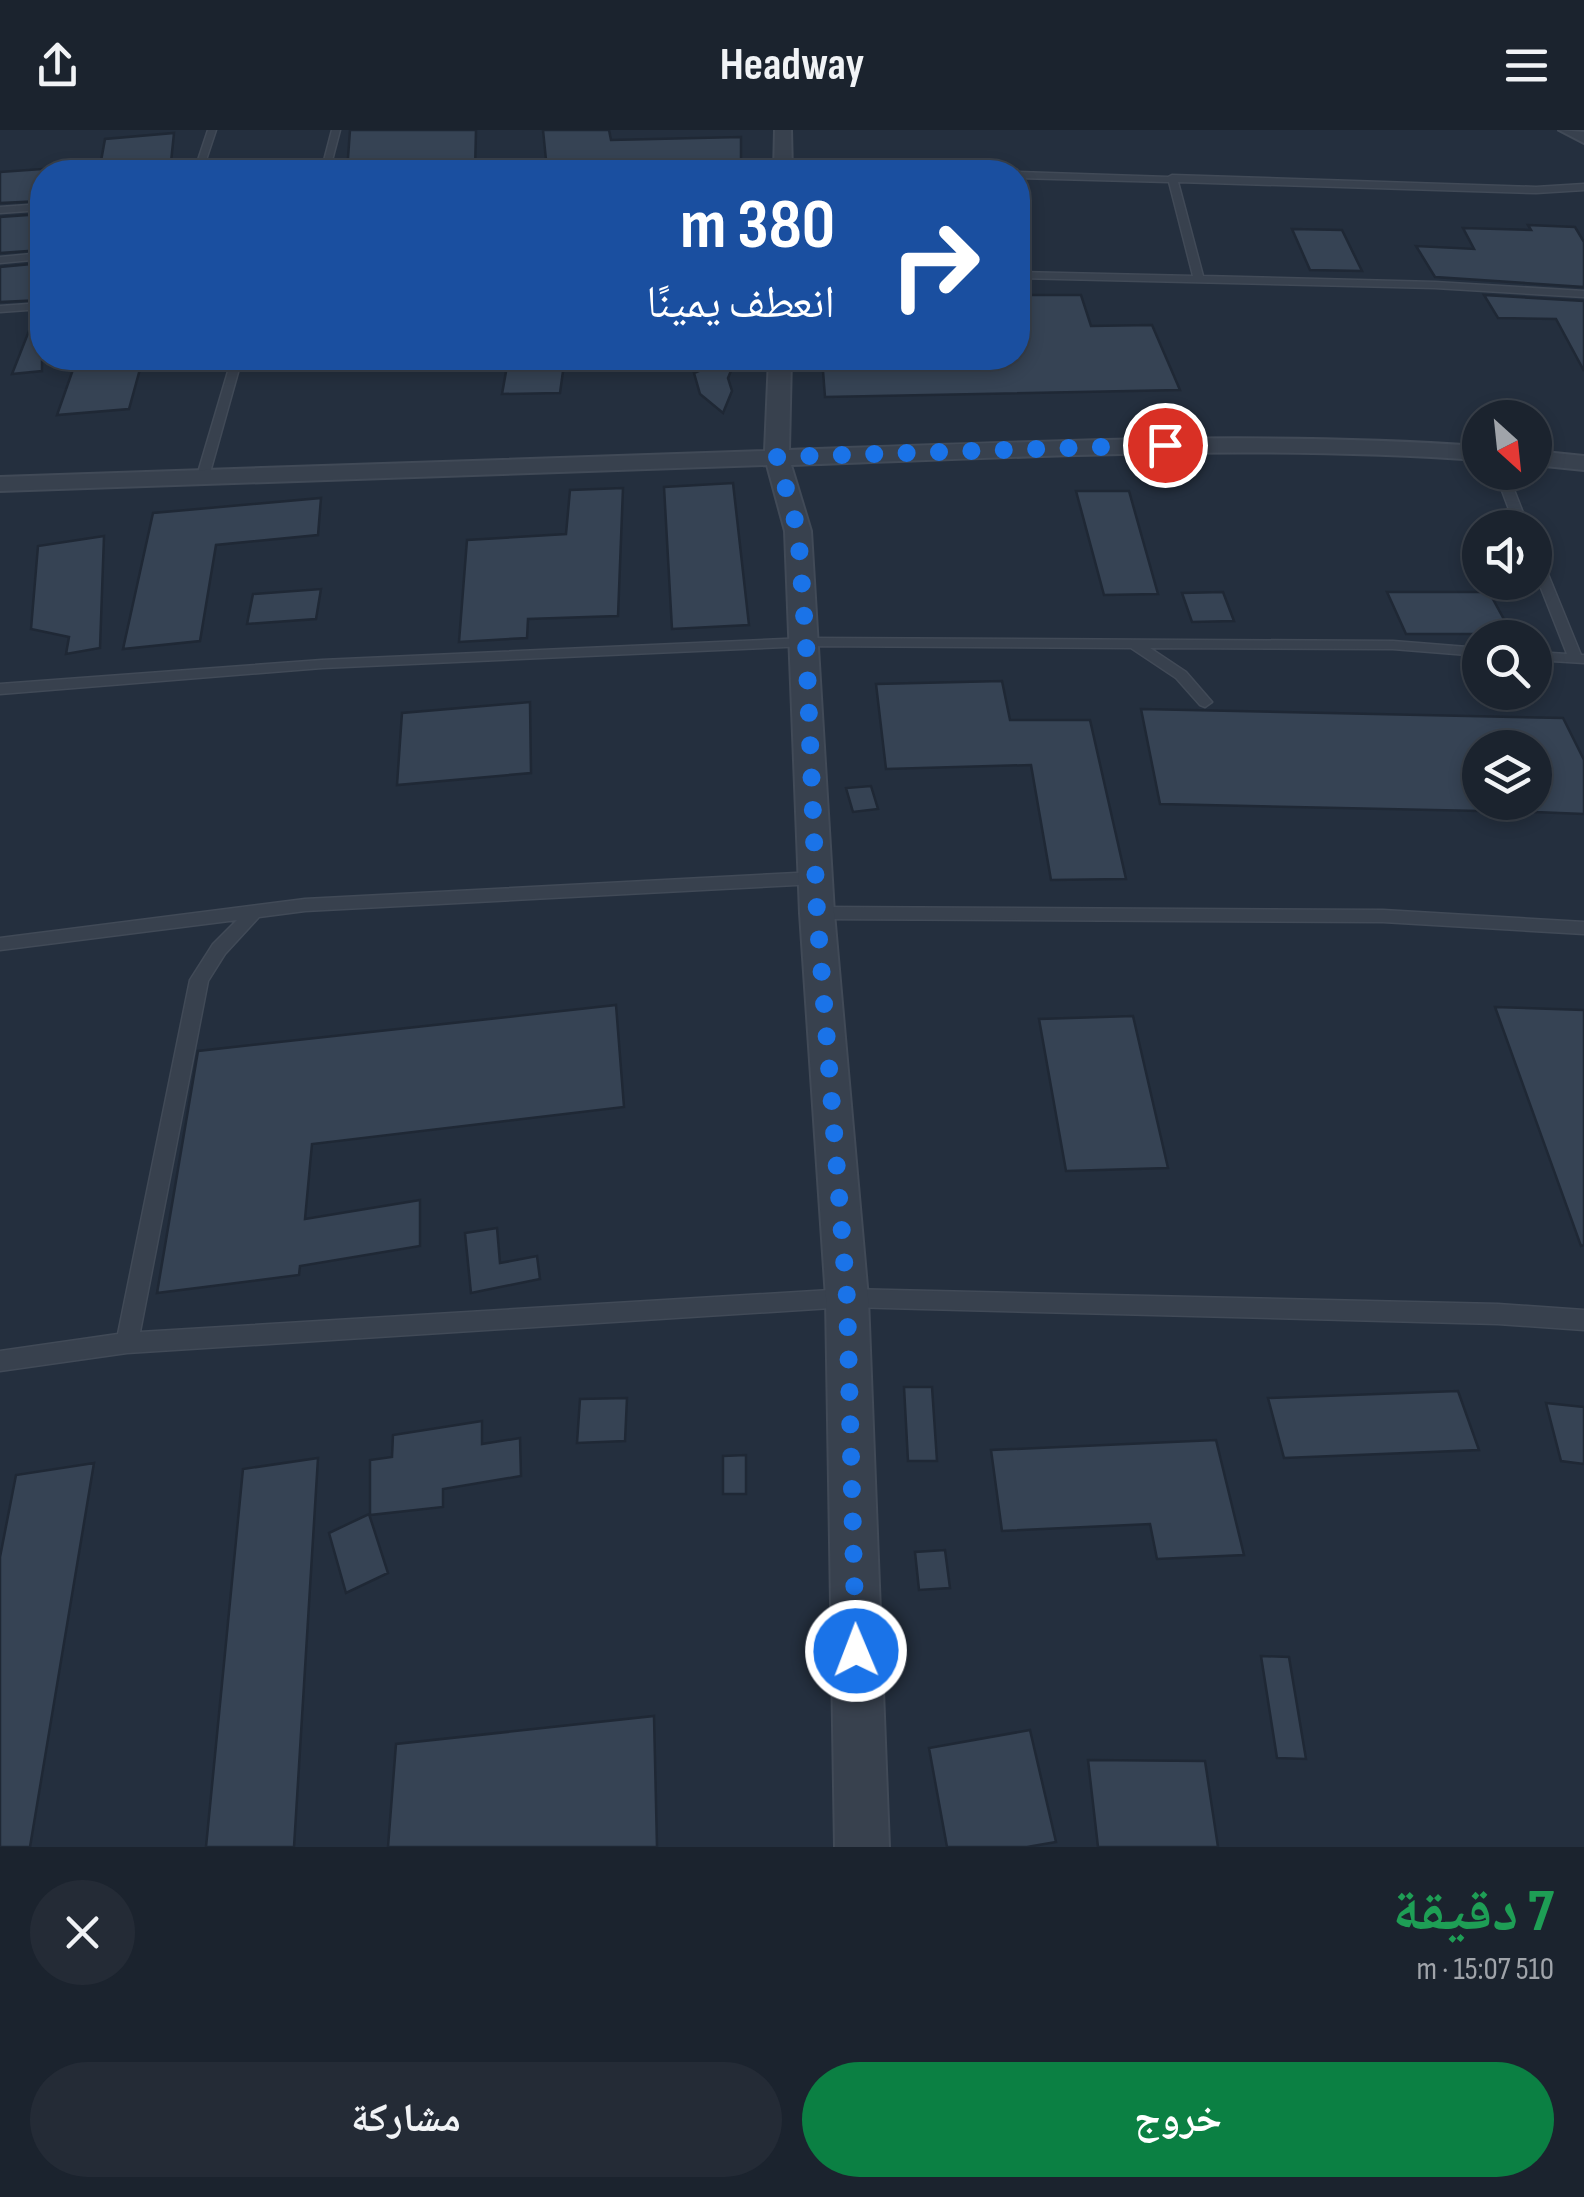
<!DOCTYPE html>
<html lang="ar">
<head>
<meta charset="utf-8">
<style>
	:root { --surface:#1b232e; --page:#242b36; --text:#f1f3f6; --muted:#a0a4aa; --line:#39404a; --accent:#0b8043 }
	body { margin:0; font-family:"Sofia Sans Condensed","Noto Naskh Arabic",sans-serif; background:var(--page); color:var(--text); direction:rtl; height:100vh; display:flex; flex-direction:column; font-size:38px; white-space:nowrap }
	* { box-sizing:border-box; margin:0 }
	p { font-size:32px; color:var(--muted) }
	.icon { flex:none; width:55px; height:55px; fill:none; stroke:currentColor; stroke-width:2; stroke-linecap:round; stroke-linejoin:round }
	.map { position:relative; height:1717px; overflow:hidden; direction:ltr }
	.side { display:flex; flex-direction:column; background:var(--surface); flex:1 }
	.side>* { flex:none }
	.hud { position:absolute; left:30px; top:30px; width:1000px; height:210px; border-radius:40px; box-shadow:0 5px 15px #0003,0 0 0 2px var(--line); direction:rtl; background:#1a4fa0; color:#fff; overflow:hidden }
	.needle { width:65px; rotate:153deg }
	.controls { position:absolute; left:1462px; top:270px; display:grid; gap:20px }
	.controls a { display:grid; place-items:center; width:90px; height:90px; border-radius:50%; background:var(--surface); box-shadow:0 5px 15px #0003,0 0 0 2px var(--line); font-size:50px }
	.pin { position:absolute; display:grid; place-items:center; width:85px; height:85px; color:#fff; margin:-42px; border:5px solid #fff; border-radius:50%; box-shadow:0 2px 10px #0007 }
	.me { position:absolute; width:110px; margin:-55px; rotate:359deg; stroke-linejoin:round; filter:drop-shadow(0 0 8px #0008) }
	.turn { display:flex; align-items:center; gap:35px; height:210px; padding:0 30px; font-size:45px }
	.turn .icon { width:130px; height:130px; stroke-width:2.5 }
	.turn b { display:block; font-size:70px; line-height:85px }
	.round { display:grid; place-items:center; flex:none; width:105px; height:105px; border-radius:52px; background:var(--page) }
	.head { display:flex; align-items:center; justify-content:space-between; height:170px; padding:0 30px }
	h1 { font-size:60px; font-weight:700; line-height:75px; color:#1e9e55 }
	.button { display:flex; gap:20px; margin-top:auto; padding:20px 30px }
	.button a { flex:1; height:115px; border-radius:60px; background:var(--accent); color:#fff; font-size:40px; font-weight:700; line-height:115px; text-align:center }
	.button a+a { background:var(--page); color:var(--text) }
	header { display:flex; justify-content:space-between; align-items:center; height:130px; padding:0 30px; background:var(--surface); font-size:45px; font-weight:700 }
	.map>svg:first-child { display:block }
	.building { fill:#364354; stroke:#1f2835; stroke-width:2.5 }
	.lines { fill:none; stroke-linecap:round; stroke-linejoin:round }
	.service-casing { stroke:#414a57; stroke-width:3 }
	.minor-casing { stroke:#414a57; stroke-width:4 }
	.service { fill:#38414e; fill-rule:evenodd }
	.minor { fill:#38414e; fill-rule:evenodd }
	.route { stroke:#1a73e8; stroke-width:18; stroke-dasharray:0 32.4 }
</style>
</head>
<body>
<header><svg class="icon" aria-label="menu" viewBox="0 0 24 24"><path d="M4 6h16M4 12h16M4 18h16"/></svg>Headway<svg class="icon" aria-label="share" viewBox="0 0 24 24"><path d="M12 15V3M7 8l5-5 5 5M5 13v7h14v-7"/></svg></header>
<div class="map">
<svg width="1584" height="1717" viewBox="0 0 1584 1717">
	<rect width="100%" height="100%" fill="#242f3e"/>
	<path class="building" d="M350 0H476L475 41 347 42Z
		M543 0H609L611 10 741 7V39L547 40Z
		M174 3 170 42H99L105 9Z
		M42 39V71L0 73V42Z
		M42 84V120L0 123V87Z
		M1528 95 1575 97 1584 112V157L1435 147 1416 116 1474 119 1463 98 1531 100Z
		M1292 99 1342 100 1362 141 1310 140Z
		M42 133V170L0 172V137Z
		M1018 165H1081L1091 196 1152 195 1180 260 825 267 822 228H1018Z
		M1484 165 1584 171V241L1556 189 1498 188Z
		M36 183H42V241L12 244Z
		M77 228H143L129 279 57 285Z
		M564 234 560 263 502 264 507 236Z
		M715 234 733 236 728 248 732 261 723 283 700 264 694 243Z
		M733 353 749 495 672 499 664 357Z
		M623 358 618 486 528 489 527 508 459 512 467 410 566 404 570 360Z
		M1076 361H1129L1158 464 1104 465Z
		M321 368 318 405 216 415 200 511 123 519 153 383Z
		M104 406 100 518 66 524 69 507 31 499 38 416Z
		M321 459 316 489 247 494 253 464Z
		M1223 462 1234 491 1192 492 1182 463Z
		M1387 462H1489L1512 504H1406Z
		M1002 551 1010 590H1090L1126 749 1051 750 1031 635 886 639 876 554Z
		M530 572 531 643 397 655 402 583Z
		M1141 579 1563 588 1584 630V684L1535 682V618H1480V681L1160 674Z
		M871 656 878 679 853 682 846 658Z
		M616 875 624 977 312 1014 305 1089 420 1070V1116L300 1136 299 1145 157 1163 198 921Z
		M1495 877 1584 880V1115L1581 1116Z
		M1133 886 1168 1038 1066 1041 1039 889Z
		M497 1098 500 1133 537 1126 540 1149 471 1163 465 1103Z
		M904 1257H932L937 1331H908Z
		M1458 1261 1479 1320 1284 1328 1268 1268Z
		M627 1268 625 1311 577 1313 580 1269Z
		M1546 1273 1584 1277V1334L1561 1331Z
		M482 1291V1314L520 1308 521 1346 443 1359V1377L370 1385V1330L392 1327 393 1305Z
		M1216 1310 1244 1425 1157 1429 1150 1394 1002 1401 991 1320Z
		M746 1325V1364H723V1326Z
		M318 1328 294 1717H206L243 1339Z
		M94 1333 30 1717H0V1427L16 1345Z
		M369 1384 388 1443 346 1463 329 1403Z
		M945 1420 950 1458 919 1460 915 1422Z
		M1261 1526 1289 1527 1306 1629 1277 1628Z
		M654 1586 657 1717H388L396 1614Z
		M1030 1600 1056 1712 1027 1717H947L929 1618Z
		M1088 1630 1205 1631 1218 1717H1098Z"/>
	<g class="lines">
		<defs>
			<path id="service" d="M208 0H216L202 42H194Z
				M332 0H340L329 42H321Z
				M1017 42H1018L1168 47 1172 45 1536 57 1584 54V60L1536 63 1178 52 1203 146 1435 152 1584 161V167L1435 158 1018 148V142L1193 146 1169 52 1018 48Z
				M42 74V80L0 83V77Z
				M42 123V129L0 133V127Z
				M42 173V179L0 182V176Z
				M232 228H242L209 346 199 349 197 346Z
				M1495 342H1507L1529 398H1516Z
				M1535 423 1541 427 1581 525H1584V533L1535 530V522L1567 524 1535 443Z
				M807 508 1393 511 1480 518V526L1393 519 1150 518 1186 542 1212 572 1205 577 1200 575 1176 548 1131 518 807 516 322 538 0 564V554L322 530Z
				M816 742 824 748 816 754 305 781 259 787 225 824 208 851 140 1202 847 1159 1498 1174 1584 1180V1200L1498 1194 847 1177 127 1223 0 1241V1221L118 1204 190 850 213 814 237 790 0 820V808L305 769Z
				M817 777 1383 780 1584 792V804L1383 792 817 789 809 783Z"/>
			<path id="minor" d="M775 0H791L792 42H774Z
				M1559 0 1584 2V13Z
				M769 228H791L789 320C1019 313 1250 300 1480 316V330C1251 314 1021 327 791 335L811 401 834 783 868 1168 889 1717H835L826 1168 800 783 785 401 767 335 0 361V347L765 321Z
				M1535 321 1584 326V340L1535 335Z"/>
		</defs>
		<use href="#service" class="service-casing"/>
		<use href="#minor" class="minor-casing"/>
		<use href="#service" class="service"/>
		<use href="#minor" class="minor"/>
	</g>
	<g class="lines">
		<path class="route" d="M856 1521 847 1168 817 783 806 512 798 401 777 327 1165 315"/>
	</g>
</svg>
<div class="controls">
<a><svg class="needle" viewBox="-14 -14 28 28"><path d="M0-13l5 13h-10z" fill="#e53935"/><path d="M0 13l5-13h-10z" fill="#a0a4aa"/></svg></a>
<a><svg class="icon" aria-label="sound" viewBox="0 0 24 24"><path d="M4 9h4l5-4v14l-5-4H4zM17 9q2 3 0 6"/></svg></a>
<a><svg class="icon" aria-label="search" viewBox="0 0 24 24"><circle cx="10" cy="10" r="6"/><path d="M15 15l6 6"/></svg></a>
<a><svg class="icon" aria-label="layers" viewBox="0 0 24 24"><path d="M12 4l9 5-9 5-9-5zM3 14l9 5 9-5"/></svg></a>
</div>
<div class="pin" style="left:1165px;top:315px;background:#d93025"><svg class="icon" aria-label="arrive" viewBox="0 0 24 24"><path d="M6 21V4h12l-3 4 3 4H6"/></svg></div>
<svg class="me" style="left:856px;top:1521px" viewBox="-20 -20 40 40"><circle r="17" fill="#1a73e8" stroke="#fff" stroke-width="3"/><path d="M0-11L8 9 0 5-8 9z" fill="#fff"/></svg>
<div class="hud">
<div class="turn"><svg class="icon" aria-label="right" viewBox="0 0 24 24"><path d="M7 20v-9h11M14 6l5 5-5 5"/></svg><div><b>380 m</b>انعطف يمينًا</div></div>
</div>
</div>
<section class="side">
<div class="head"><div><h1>7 دقيقة</h1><p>510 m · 15:07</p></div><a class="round"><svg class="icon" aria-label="close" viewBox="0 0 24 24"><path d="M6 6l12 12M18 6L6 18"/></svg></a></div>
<div class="button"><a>خروج</a><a>مشاركة</a></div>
</section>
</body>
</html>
